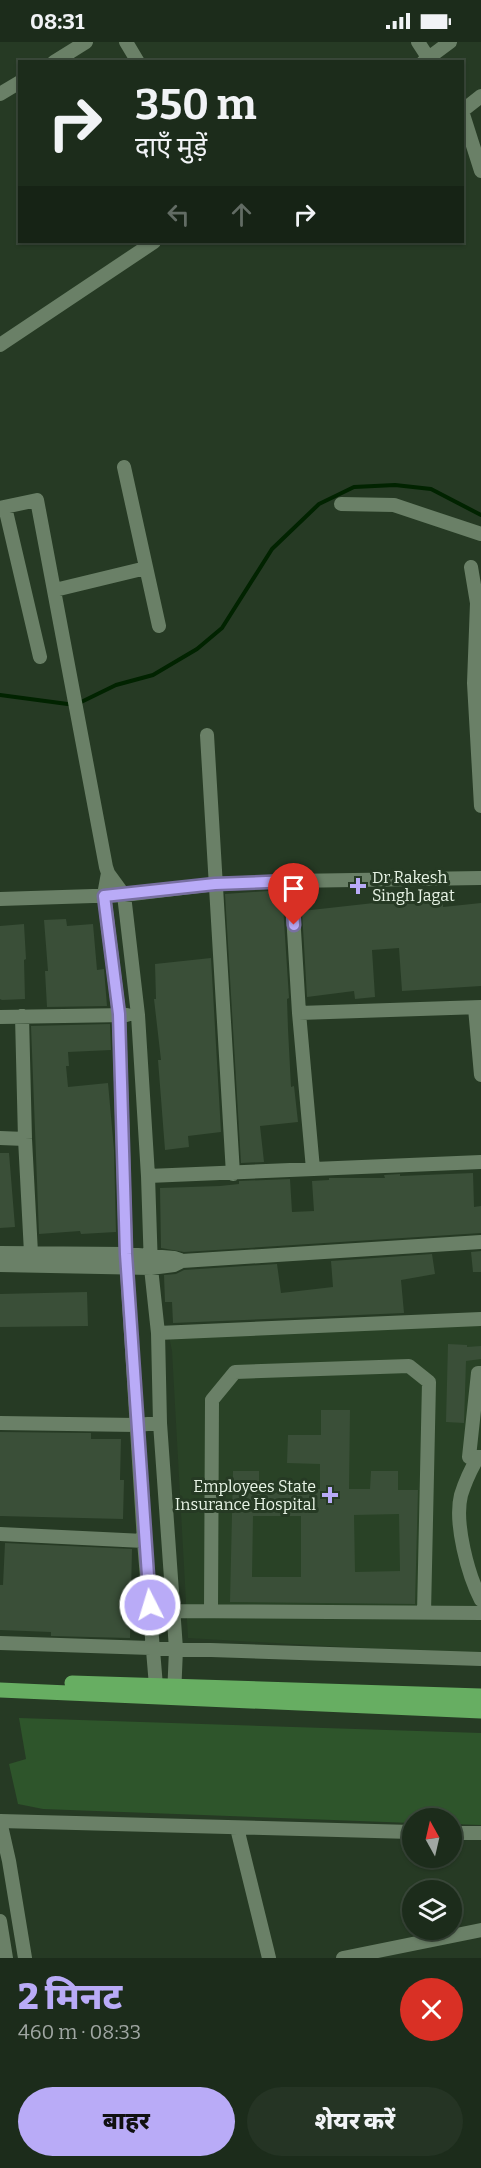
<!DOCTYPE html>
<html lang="hi">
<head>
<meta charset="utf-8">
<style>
	:root { --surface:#1c2c1b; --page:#253424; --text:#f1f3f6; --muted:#a0a7a3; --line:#3a483a; --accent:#b9abf7 }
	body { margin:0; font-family:Bitter,"Noto Sans Devanagari",serif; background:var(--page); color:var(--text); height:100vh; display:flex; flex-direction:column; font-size:22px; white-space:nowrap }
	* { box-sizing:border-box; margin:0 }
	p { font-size:20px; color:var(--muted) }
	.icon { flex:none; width:33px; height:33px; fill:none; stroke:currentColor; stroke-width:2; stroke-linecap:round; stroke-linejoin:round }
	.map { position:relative; height:1916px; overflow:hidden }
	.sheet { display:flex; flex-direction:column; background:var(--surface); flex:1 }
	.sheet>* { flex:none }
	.top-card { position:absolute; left:18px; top:18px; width:446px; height:183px; border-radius:0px; box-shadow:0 2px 4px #0004,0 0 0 2px var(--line); background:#1c2c1b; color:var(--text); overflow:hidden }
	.needle { width:39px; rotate:352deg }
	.tools { position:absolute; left:402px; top:1766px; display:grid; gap:12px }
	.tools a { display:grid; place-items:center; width:60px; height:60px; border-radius:50%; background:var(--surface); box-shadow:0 2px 4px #0004,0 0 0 2px var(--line); font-size:30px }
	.pin { position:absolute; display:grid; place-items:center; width:51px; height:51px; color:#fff; margin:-62px -26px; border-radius:50% 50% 50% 0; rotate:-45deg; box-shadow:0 0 6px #0007 }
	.pin .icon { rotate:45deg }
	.me { position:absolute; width:66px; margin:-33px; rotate:355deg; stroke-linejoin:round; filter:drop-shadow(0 0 4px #0008) }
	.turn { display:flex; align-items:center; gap:21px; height:126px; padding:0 18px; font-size:27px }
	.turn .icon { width:78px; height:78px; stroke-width:2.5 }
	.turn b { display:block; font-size:42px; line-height:51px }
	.lanes { display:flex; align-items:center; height:57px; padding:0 18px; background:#0003; justify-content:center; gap:30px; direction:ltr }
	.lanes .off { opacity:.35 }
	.round { display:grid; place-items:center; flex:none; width:63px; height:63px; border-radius:32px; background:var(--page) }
	.head { display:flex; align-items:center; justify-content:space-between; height:102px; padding:0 18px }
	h1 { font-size:36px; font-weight:800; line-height:45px; color:var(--accent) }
	.cta { display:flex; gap:12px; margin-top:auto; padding:12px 18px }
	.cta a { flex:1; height:69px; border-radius:36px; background:var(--accent); color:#111; font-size:24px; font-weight:800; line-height:69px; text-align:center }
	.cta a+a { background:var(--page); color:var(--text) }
	.status { display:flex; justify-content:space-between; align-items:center; height:42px; padding:0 30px; background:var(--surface); direction:ltr }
	.status svg { height:16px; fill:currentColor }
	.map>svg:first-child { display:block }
	.built { fill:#294226 }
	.green { fill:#2e552b }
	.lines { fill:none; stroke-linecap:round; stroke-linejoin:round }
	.stream { stroke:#012300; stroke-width:4 }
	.building { fill:#3a4f38; fill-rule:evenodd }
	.minor { stroke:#6a8067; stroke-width:14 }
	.major { stroke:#67ae62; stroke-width:15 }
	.route-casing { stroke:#786fa1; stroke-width:15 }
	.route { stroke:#b9abf7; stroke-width:10 }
	.poi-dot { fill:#b9abf7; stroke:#263a24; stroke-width:2 }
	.labels { text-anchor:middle; stroke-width:6; stroke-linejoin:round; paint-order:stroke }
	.poi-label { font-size:16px; fill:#e8f4e6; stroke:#263a24; text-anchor:start }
</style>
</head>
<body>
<div class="status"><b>08:31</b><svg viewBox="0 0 49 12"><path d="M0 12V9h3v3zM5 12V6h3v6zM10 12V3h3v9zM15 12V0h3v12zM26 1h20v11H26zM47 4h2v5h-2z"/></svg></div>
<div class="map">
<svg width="481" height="1916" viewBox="0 0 481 1916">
	<rect width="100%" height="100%" fill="#263a24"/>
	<path class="built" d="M481 1281V1613L188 1596 172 1309 169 1294Z"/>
	<path class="green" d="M19 1676 481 1691V1783L452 1782V1776H412V1781L43 1767 18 1762 9 1722 26 1717Z"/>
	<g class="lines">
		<path class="stream" d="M0 653 75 663 116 643 153 633 197 607 222 586 272 507 319 462 354 445 395 443 431 447 481 473"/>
	</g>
	<path class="building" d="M282 848 289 956 287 957 288 987 291 1045 294 1044 298 1080 260 1084 264 1120 241 1121 225 852Z
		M419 856V861L443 858V865L481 861V944L402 949 399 906 372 908 375 955 355 957 354 949 307 955 302 869Z
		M66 877 67 884 93 882 97 928 104 927 107 964 47 965 45 929H48L44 878Z
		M24 882 26 917 24 918 25 957 2 958 0 957V884Z
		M211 916 221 1090 188 1094 189 1105 165 1108 158 1018H161L154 957H156L155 922Z
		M110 982 111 1008 68 1010 69 1024H66L68 1045 108 1041 114 1108 116 1190 81 1192 80 1189 39 1192 31 984Z
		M0 1111H9L15 1185 0 1186Z
		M473 1131 474 1165 481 1164V1191L184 1210 161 1206 160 1146 220 1144 239 1142V1139L290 1137 292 1170 314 1169 312 1139 329 1138V1136H385L384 1133 400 1132V1134Z
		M481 1209V1230H473L471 1210Z
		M432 1212 435 1232 401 1238 404 1271 173 1281 172 1260H165L164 1233 176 1232 184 1228 277 1222 281 1251 333 1245 331 1219Z
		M87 1250 88 1284 0 1285V1252Z
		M448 1302 467 1303V1305L481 1304V1317L466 1319 464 1381 446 1380Z
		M321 1368H350L349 1447H370L371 1429H398V1448H418L415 1562 230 1560 233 1429H259V1446L320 1447V1422L287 1421 288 1393H321ZM399 1472 400 1529 355 1530 354 1473ZM253 1474H301V1535H252Z
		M0 1390 91 1391V1397H121L120 1438H124L123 1477 0 1474Z
		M5 1501 132 1507 130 1596 51 1594V1590L0 1588V1543H3Z"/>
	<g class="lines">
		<path class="minor" d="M126 0 138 20
			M418 0 431 20
			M54 20 86 0
			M423 20 450 0
			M0 52 20 40
			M462 69 481 129
			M462 69 481 54
			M0 303 154 200
			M124 425 159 584
			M341 462 394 463 481 492
			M5 465 40 615
			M0 466 37 458 106 825 108 831 124 853 138 973 148 1134 151 1226 158 1291 160 1381 176 1607 174 1654
			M471 525 477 561 474 641 481 764
			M55 548 146 526
			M207 693 233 1132
			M108 831 104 853 119 972 126 1212 144 1499 156 1644
			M291 839 299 971 313 1127
			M0 857 124 853 215 842 291 839 481 836
			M475 966 481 1033
			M299 971 481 965
			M22 974 25 1097 31 1211
			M0 975 127 973
			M0 1096 25 1097
			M148 1134 481 1120
			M0 1211 126 1212 174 1216 180 1218
			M0 1223 151 1226 174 1223 182 1219 481 1200
			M158 1291 481 1277
			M481 1331H478L469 1415H481
			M0 1381 136 1383 160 1381
			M478 1415C471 1427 465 1440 461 1453 454 1481 468 1533 481 1558
			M0 1492 144 1499
			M174 1569 481 1571
			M211 1569 212 1358 235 1330 409 1324 429 1340 424 1571
			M0 1601 481 1617
			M0 1779 412 1790
			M0 1779 9 1819 25 1916
			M237 1786 269 1916
			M452 1791H481
			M0 1879 6 1916
			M343 1916 481 1888"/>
		<path class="major" d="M72 1641 481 1654
			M0 1648 481 1669"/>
	</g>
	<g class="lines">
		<defs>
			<path id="route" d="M150 1563 126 1212 119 972 104 854 215 842 291 839 294 883"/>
		</defs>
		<use href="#route" class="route-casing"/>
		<use href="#route" class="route"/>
	</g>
	<g class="poi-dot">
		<path d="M355 835h6v6h6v6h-6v6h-6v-6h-6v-6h6z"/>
		<path d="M327 1444h6v6h6v6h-6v6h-6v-6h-6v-6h6z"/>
	</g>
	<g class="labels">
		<g class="poi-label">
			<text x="372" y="841">Dr Rakesh<tspan x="372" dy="18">Singh Jagat</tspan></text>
			<text x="316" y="1450" text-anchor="end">Employees State<tspan x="316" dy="18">Insurance Hospital</tspan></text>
		</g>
	</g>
</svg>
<div class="tools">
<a><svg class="needle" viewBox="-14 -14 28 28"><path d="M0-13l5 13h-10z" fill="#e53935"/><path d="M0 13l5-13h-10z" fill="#a0a7a3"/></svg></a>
<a><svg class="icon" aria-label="layers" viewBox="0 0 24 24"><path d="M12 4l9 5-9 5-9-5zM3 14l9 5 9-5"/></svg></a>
</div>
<div class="pin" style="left:294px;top:883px;background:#d93025"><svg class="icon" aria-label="arrive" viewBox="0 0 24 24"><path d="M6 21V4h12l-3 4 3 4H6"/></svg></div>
<svg class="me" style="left:150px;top:1563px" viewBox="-20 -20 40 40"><circle r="17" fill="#b9abf7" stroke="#fff" stroke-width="3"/><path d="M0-11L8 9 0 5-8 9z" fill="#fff"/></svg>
<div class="top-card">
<div class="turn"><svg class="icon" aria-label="right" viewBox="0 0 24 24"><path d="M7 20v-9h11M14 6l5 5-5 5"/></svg><div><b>350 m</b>दाएँ मुड़ें</div></div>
<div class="lanes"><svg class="icon off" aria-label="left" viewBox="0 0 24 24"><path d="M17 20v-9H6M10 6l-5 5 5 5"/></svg><svg class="icon off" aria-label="ahead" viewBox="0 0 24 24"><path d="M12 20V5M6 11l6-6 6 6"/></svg><svg class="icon" aria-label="right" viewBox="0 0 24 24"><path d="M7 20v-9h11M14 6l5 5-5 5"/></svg></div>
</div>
</div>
<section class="sheet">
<div class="head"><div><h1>2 मिनट</h1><p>460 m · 08:33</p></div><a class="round" style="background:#d93025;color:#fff"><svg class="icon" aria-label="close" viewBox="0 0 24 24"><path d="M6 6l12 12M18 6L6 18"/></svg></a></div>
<div class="cta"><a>बाहर</a><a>शेयर करें</a></div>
</section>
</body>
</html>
